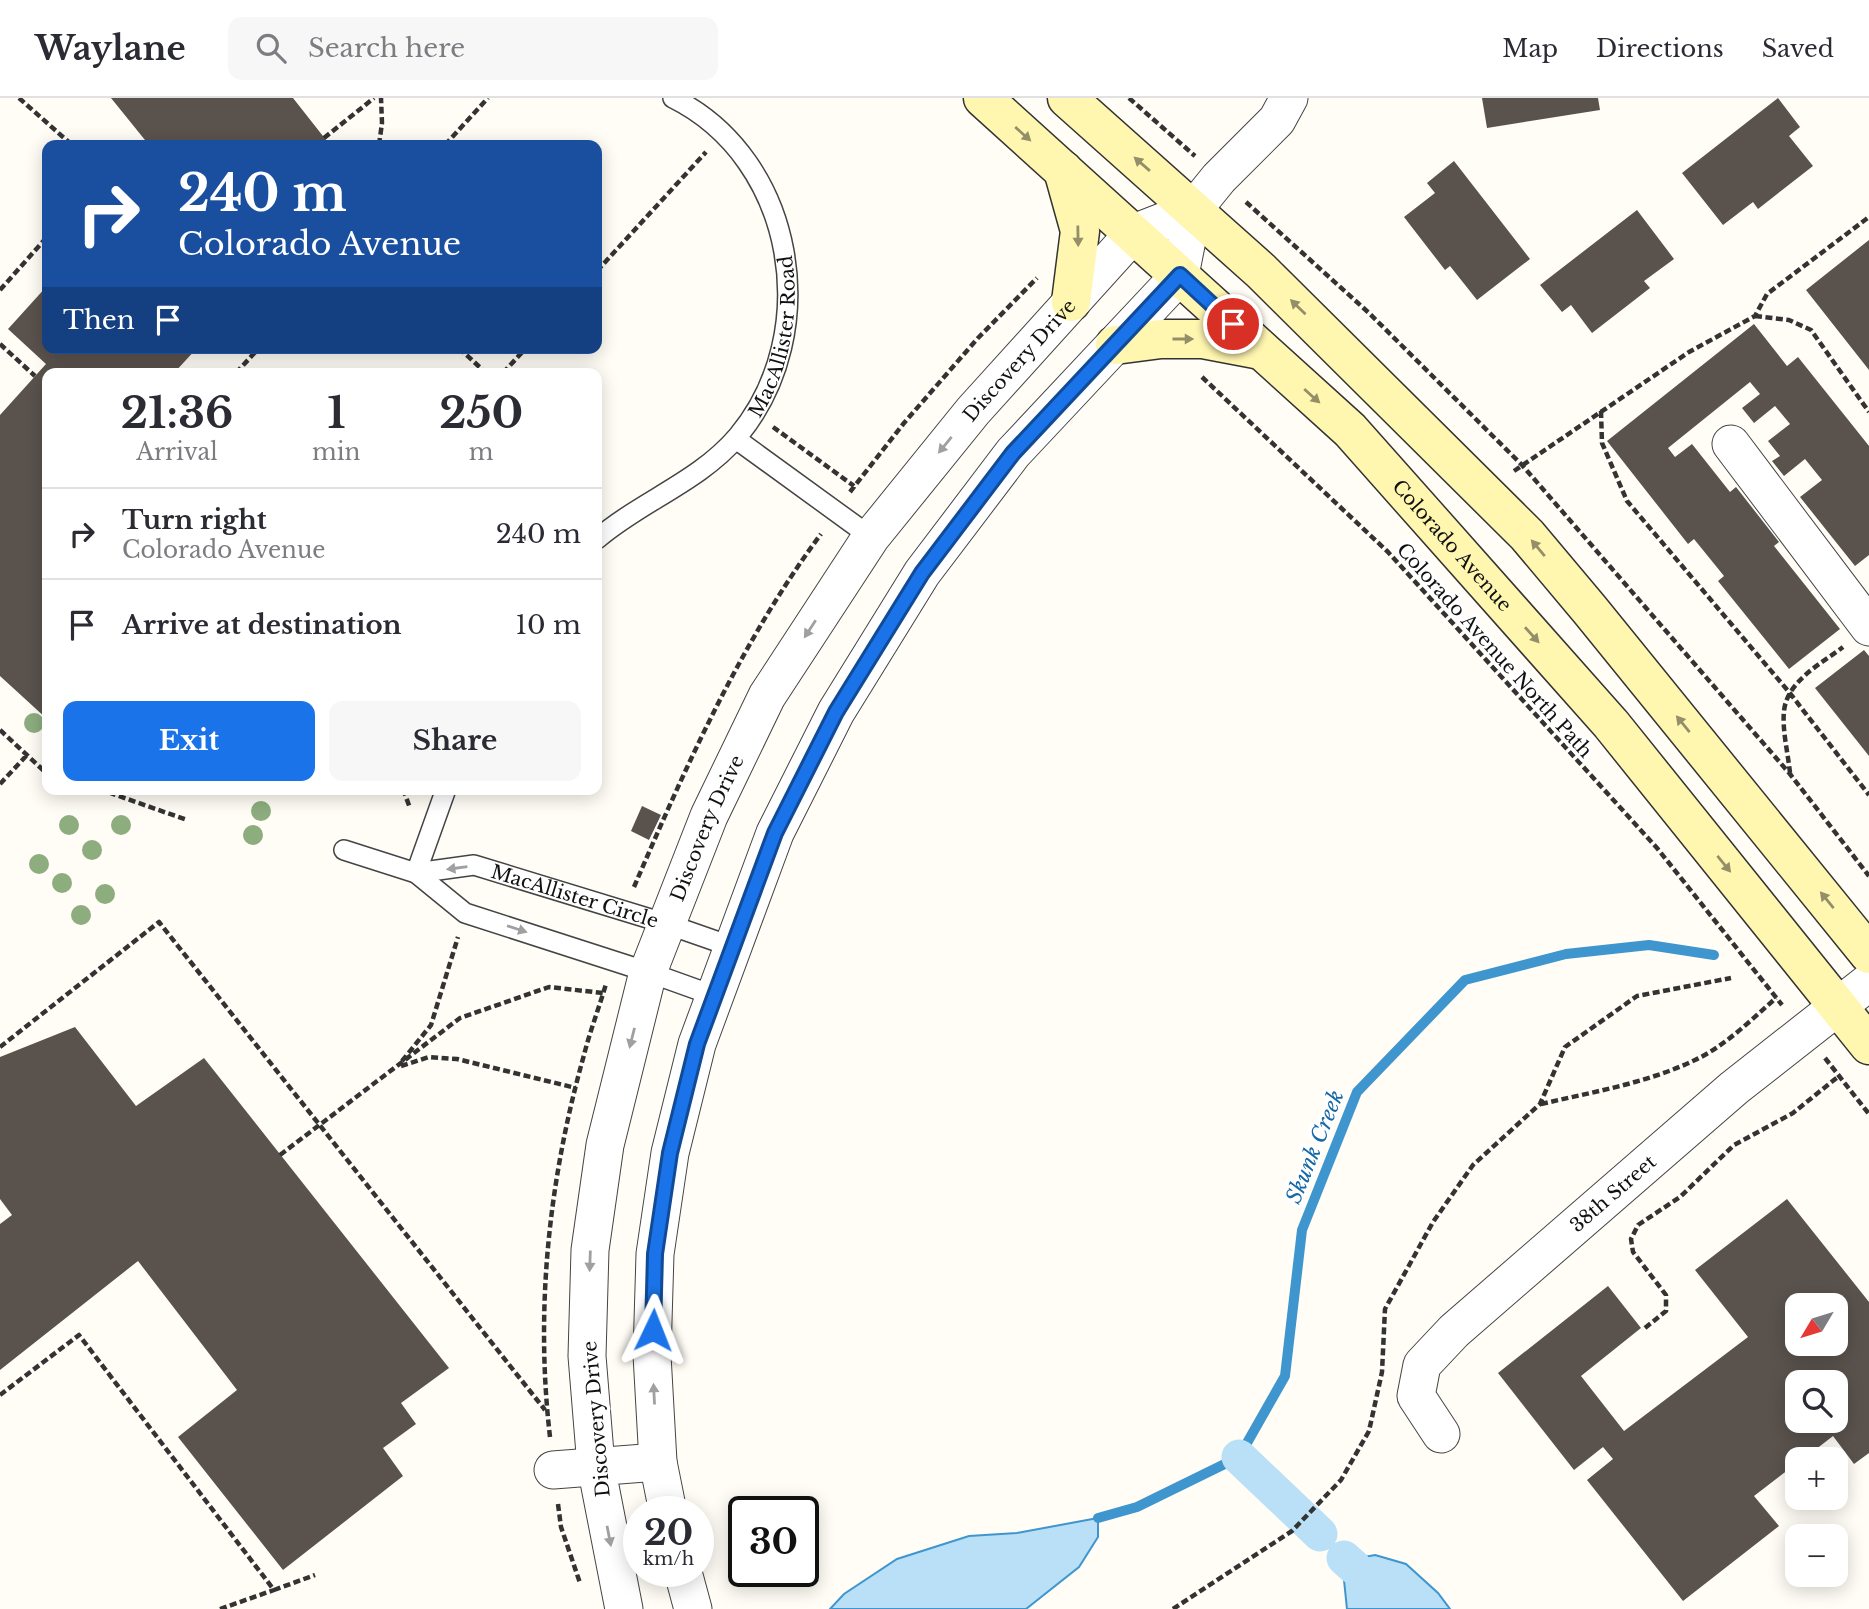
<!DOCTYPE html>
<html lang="en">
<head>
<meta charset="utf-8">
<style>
	:root { --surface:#fff; --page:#f7f7f7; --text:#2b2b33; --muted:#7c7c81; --line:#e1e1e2; --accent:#1a73e8 }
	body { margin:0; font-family:"Libre Baskerville",serif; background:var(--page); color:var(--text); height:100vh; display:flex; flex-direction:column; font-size:26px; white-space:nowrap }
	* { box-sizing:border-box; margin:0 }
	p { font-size:23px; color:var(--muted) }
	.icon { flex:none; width:38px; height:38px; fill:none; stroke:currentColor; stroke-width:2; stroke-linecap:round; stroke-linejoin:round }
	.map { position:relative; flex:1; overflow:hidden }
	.details { position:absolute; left:42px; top:270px; width:560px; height:427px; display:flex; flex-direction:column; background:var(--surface); border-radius:14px; box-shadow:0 4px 18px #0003 }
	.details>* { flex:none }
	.guide { position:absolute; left:42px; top:42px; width:560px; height:214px; border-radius:14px; box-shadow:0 4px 18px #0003; background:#1a4fa0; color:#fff; overflow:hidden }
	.needle { width:46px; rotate:232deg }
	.buttons { position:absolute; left:1785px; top:1195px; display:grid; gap:14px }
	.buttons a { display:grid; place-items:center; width:63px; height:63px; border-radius:14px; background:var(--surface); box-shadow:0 4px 18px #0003; font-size:35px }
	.speed { position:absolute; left:623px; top:1398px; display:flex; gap:14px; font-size:35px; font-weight:700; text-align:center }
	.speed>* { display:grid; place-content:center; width:91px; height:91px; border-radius:50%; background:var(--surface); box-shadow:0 4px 18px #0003; line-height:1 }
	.speed small { font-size:18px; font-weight:400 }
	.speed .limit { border:4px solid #111; border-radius:10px; background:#fff; color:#111 }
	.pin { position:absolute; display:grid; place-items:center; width:60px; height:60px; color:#fff; margin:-30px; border:4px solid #fff; border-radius:50%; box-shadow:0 2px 7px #0007 }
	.me { position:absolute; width:77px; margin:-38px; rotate:2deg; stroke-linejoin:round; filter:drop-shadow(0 0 5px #0008) }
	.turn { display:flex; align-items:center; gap:24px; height:147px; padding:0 21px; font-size:32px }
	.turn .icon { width:91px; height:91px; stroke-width:2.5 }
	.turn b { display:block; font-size:49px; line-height:60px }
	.then { display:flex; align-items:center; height:66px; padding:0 21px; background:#0003; gap:14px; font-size:26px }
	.eta { display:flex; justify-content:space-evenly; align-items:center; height:119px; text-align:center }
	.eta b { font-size:42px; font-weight:800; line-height:49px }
	.action { display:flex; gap:14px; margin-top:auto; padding:14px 21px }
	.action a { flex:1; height:80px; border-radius:14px; background:var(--accent); color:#fff; font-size:28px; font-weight:800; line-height:80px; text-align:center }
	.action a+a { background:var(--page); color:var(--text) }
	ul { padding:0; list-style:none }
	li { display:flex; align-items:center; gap:21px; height:91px; padding:0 21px; border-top:2px solid var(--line) }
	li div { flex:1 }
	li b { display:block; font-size:26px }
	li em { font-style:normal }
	header { display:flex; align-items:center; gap:42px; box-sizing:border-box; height:98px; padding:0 35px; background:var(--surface); border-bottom:2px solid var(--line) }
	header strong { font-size:33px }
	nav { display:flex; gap:38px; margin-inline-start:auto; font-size:24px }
	.search { width:490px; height:63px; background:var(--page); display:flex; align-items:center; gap:18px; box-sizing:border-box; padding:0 24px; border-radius:14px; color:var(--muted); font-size:26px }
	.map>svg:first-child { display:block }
	.water { fill:#b9e0f7; stroke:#3f96cf; stroke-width:2 }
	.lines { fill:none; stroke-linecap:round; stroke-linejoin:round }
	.stream { stroke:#3f96cf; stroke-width:10 }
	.canal { stroke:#b9e0f7; stroke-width:35 }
	.building { fill:#5a524d; fill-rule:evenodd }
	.lane-casing { stroke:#444; stroke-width:22 }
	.street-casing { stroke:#444; stroke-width:39 }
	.secondary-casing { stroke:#333; stroke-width:41 }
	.path { stroke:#333; stroke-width:4.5; stroke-dasharray:7 3.5; stroke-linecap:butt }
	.lane { stroke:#fff; stroke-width:19 }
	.street { stroke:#fff; stroke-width:37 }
	.secondary { stroke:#fff6b0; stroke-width:38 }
	.tree { fill:#8dad7f }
	.oneway { fill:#948f68 }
	.oneway2 { fill:#a0a0a0 }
	.route-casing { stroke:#114b97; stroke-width:18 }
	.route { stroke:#1a73e8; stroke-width:12 }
	.labels { text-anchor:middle; stroke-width:7; stroke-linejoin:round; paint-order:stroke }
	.street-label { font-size:19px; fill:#111; stroke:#fff }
	.water-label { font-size:21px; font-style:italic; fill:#1768a6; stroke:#fff }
</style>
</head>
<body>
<header>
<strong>Waylane</strong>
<div class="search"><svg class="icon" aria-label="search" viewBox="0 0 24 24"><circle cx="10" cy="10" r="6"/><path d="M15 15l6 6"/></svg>Search here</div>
<nav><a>Map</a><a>Directions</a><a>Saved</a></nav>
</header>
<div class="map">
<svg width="1869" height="1511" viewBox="0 0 1869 1511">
	<rect width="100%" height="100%" fill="#fffdf5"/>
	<path class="water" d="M1098 1420V1439L1079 1469 1026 1511H830L844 1496 897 1461 969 1438 1017 1435Z
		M1375 1457 1406 1466 1438 1495 1450 1511H1347L1344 1482 1359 1460Z"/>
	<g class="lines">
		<path class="stream" d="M1098 1420 1137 1409 1239 1359 1285 1278 1302 1132 1357 994 1465 882 1566 856 1649 847 1714 857"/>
		<path class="canal" d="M1239 1359 1320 1436
			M1344 1460 1354 1469"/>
	</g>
	<path class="building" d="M111 0H293L330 47H149Z
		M1482 0H1598L1600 12 1487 30Z
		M1778 0 1800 29 1789 38 1813 68 1758 111 1753 104 1723 127 1682 75Z
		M1454 63 1530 161 1477 202 1450 168 1445 172 1404 119 1435 95 1427 85Z
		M1637 112 1674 161 1644 183 1650 190 1592 235 1571 207 1562 214 1540 187Z
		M1869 142V272L1806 192Z
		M47 188V250H197L174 275H47V621L0 578V317L46 266 8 231Z
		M1754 226 1787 268 1798 259 1869 348V457L1855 468 1800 399 1822 382 1805 361 1784 378 1772 363 1780 358 1768 343 1790 326 1775 308 1754 325 1742 310 1760 296 1750 284 1668 350 1675 359 1692 346 1730 394 1736 389 1779 444 1774 448 1840 531 1789 571 1718 483 1724 478 1694 441 1688 446 1607 343Z
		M1864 552 1869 558V658L1815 590Z
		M642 708 661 717 649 742 631 733Z
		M75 929 136 1008 204 960 449 1270 401 1305 416 1326 383 1350 403 1378 283 1472 178 1339 237 1292 138 1163 0 1272V1126L12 1117 0 1101V959Z
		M1787 1101 1869 1204V1355L1854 1366 1833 1338 1802 1362H1797V1365L1754 1398 1779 1428 1683 1503 1587 1382 1613 1361 1603 1349 1574 1372 1498 1275 1608 1188 1641 1230 1581 1278 1624 1333 1748 1239 1695 1172ZM1797 1208H1836V1246H1797ZM1797 1284H1836V1323H1797Z"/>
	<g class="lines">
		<defs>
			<g id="lane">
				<path d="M736 341 871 439"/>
				<path id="s1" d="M597 441C641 403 699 384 738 338 824 235 796 61 673 0"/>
				<path d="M344 752 416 775 465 815 648 874 715 898"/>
				<path id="s2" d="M416 775 474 767 667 826 733 849"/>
				<path d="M416 775 446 691"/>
			</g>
			<g id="street">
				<path d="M1731 346 1869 529"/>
				<path id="s3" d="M1441 1336 1416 1298 1422 1267 1454 1233 1734 990 1869 884"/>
				<path d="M553 1372 658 1364"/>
				<path d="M668 1414 658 1364 652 1257 655 1156 670 1055 697 946 775 735 836 614 922 475 1013 355 1180 177 1193 112 1219 80 1277 22 1289 0"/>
				<path d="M683 1474 693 1511"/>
				<path id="s4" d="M624 1511 596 1368 587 1258 590 1152 605 1047 648 874 709 718 767 598 871 439 973 313 1134 135 1193 112"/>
			</g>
			<g id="secondary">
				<path id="s5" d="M983 0 1350 332 1611 626 1869 947"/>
				<path d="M1067 0 1261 173 1527 437 1590 512 1869 856"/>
				<path d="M1063 72 1080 133 1071 204"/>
				<path d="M1115 247 1161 241H1203L1261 252"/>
			</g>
		</defs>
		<use href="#lane" class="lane-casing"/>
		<use href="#street" class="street-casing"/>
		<use href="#secondary" class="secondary-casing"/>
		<path class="path" d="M19 0 72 47
			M1129 0 1195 58
			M324 40 374 0
			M379 47 382 25 381 0
			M445 47 488 0
			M1246 104 1369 215 1522 367 1790 676 1869 778
			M597 173 706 54
			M0 192 47 139
			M1755 218 1789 222 1811 232 1869 314
			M0 246 35 278
			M459 250 486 275
			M236 275 259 250
			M503 275 526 250
			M1202 279 1388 454 1657 750 1782 907
			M1601 313 1602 345 1627 403 1789 594 1869 697
			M773 329 854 388
			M1514 373 1689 254 1755 218 1767 196 1869 119
			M850 394 904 325 978 240 1037 180
			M0 632 43 672 47 674
			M1790 675C1788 655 1782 632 1784 613 1787 583 1822 565 1843 549
			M0 686 27 657
			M99 691 187 722
			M403 691 410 710
			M634 789C686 668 742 542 821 436
			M0 949 159 824 545 1312
			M1825 960 1869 1016
			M402 963 431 927 458 839
			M401 968 429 959 457 961 576 990
			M1541 1006C1593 994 1647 985 1695 962 1725 948 1751 922 1776 900
			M280 1057 460 920 549 889 603 895
			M1645 1230 1666 1213V1197L1633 1154 1631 1141 1638 1127 1680 1099 1734 1047 1793 1015 1839 978
			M0 1297 79 1237 274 1492 315 1477
			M550 1339C535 1211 549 1081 584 957 590 933 599 910 606 886
			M558 1406 561 1429 580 1485
			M220 1511 274 1492
			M1173 1511 1292 1433 1341 1382 1369 1333 1382 1274 1385 1211 1433 1124 1473 1067 1540 1006 1565 949 1637 898 1731 880"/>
		<use href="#lane" class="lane"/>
		<use href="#street" class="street"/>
		<use href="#secondary" class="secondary"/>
	</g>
	<g class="tree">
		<circle cx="34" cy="625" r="10"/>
		<circle cx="261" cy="713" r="10"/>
		<circle cx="69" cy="727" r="10"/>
		<circle cx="121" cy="727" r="10"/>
		<circle cx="253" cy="737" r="10"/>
		<circle cx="92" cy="752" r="10"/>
		<circle cx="39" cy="766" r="10"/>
		<circle cx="62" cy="785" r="10"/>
		<circle cx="105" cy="796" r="10"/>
		<circle cx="81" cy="817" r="10"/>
	</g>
	<defs><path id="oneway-solid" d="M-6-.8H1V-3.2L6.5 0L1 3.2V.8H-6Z" transform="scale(1.75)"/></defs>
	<g class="oneway">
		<use href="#oneway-solid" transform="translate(1023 36) rotate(42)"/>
		<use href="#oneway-solid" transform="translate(1142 66) rotate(-139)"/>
		<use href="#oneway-solid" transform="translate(1078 138) rotate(89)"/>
		<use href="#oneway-solid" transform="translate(1298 209) rotate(-136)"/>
		<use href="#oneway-solid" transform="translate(1183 241)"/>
		<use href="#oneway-solid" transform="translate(1312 298) rotate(42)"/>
		<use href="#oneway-solid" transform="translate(1538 450) rotate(-130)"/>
		<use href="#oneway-solid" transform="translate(1532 537) rotate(48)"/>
		<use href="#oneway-solid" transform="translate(1683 626) rotate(-129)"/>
		<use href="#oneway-solid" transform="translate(1724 766) rotate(51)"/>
		<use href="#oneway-solid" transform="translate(1827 802) rotate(-129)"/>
	</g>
	<g class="oneway2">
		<use href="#oneway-solid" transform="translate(945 347) rotate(129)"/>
		<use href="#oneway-solid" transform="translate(810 531) rotate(123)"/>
		<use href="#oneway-solid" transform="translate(457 770) rotate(172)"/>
		<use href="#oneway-solid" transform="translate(517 831) rotate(18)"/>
		<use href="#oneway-solid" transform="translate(632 940) rotate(104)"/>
		<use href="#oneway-solid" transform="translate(590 1163) rotate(92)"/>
		<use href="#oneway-solid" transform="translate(654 1296) rotate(-93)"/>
		<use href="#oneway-solid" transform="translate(609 1438) rotate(79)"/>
	</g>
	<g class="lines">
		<defs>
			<path id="route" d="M653 1232 655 1156 670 1055 697 946 775 735 836 614 922 475 1013 355 1180 177 1233 226"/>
		</defs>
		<use href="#route" class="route-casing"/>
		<use href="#route" class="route"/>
	</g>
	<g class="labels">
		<g class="street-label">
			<text dy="7" stroke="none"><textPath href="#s1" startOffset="284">MacAllister Road</textPath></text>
			<text dy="7" stroke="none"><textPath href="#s4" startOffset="1368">Discovery Drive</textPath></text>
			<text dy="7" stroke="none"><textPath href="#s5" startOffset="649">Colorado Avenue</textPath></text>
			<text transform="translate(1495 552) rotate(48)" y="7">Colorado Avenue North Path</text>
			<text dy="7" stroke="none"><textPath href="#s4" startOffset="802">Discovery Drive</textPath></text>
			<text dy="7" stroke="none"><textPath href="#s2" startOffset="164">MacAllister Circle</textPath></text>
			<text dy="7" stroke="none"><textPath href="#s3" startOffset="334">38th Street</textPath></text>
			<text transform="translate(596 1321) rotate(-95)" y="7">Discovery Drive</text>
		</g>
		<g class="water-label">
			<text transform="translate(1315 1049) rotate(-68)" y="7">Skunk Creek</text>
		</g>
	</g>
</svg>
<div class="buttons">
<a><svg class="needle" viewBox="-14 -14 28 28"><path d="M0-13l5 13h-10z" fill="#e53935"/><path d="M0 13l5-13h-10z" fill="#7c7c81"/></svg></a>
<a><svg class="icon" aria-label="search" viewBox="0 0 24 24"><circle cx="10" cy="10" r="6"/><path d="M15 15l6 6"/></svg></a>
<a>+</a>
<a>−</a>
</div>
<div class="speed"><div>20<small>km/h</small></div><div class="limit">30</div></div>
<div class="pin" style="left:1233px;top:226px;background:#d93025"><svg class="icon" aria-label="arrive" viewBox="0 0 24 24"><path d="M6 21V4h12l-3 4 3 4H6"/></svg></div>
<svg class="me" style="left:653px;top:1232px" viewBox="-20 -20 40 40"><path d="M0-17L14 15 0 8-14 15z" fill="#1a73e8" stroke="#fff" stroke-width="4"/></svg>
<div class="guide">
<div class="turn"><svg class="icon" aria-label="right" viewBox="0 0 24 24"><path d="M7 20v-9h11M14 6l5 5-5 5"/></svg><div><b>240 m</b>Colorado Avenue</div></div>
<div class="then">Then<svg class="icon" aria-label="arrive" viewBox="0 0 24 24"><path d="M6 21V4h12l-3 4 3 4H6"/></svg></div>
</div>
<section class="details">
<div class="eta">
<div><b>21:36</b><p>Arrival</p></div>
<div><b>1</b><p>min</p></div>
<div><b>250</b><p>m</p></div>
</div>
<ul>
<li><svg class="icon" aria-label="right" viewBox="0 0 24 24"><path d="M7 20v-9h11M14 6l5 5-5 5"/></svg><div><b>Turn right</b><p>Colorado Avenue</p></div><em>240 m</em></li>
<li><svg class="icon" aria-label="arrive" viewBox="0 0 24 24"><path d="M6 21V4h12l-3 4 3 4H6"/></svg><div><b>Arrive at destination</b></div><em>10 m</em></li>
</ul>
<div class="action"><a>Exit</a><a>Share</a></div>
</section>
</div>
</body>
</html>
